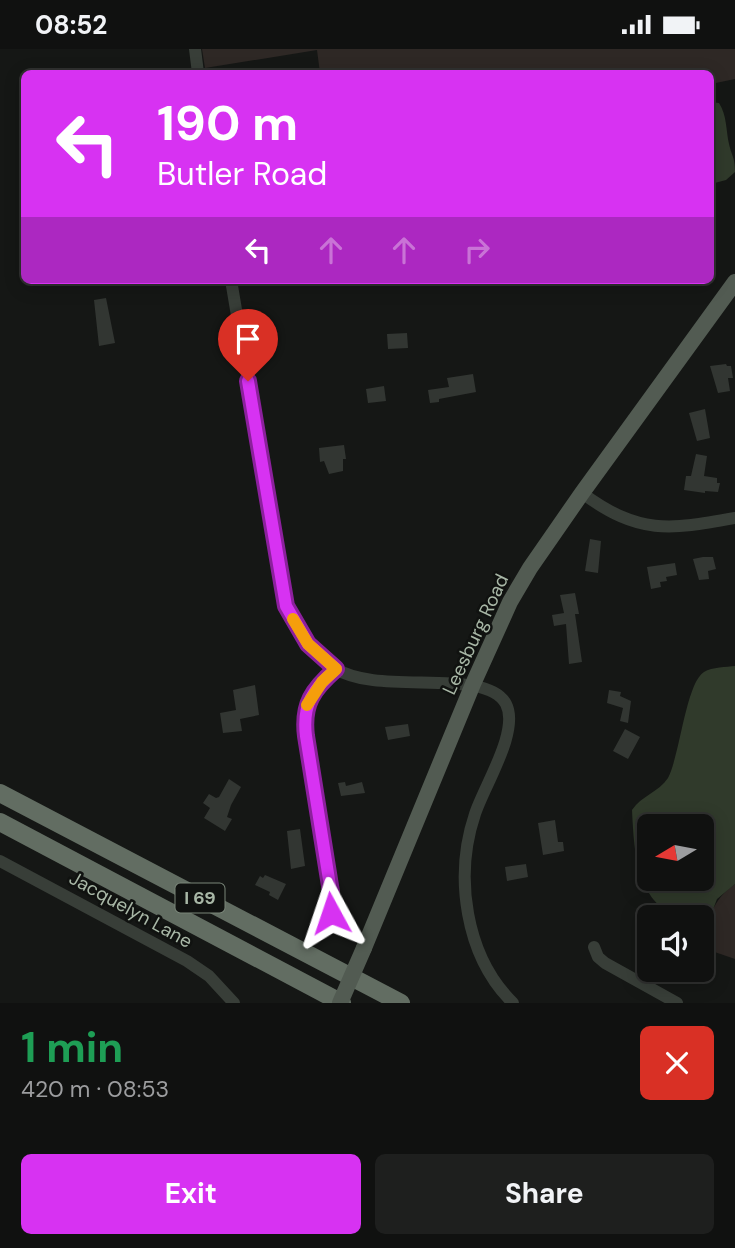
<!DOCTYPE html>
<html lang="en">
<head>
<meta charset="utf-8">
<style>
	:root { --surface:#101110; --page:#1e1f1e; --text:#f1f3f6; --muted:#9c9d9f; --line:#303130; --accent:#d732f2 }
	body { margin:0; font-family:"DM Sans",sans-serif; background:var(--page); color:var(--text); height:100vh; display:flex; flex-direction:column; font-size:26px; white-space:nowrap }
	* { box-sizing:border-box; margin:0 }
	p { font-size:23px; color:var(--muted) }
	.icon { flex:none; width:38px; height:38px; fill:none; stroke:currentColor; stroke-width:2; stroke-linecap:round; stroke-linejoin:round }
	.map { position:relative; height:954px; overflow:hidden }
	.panel { display:flex; flex-direction:column; background:var(--surface); flex:1 }
	.panel>* { flex:none }
	.top-card { position:absolute; left:21px; top:21px; width:693px; height:214px; border-radius:10px; box-shadow:0 4px 18px #0003,0 0 0 2px var(--line); background:#d732f2; color:#fff; overflow:hidden }
	.needle { width:46px; rotate:260deg }
	.controls { position:absolute; left:637px; top:765px; display:grid; gap:14px }
	.controls a { display:grid; place-items:center; width:77px; height:77px; border-radius:10px; background:var(--surface); box-shadow:0 4px 18px #0003,0 0 0 2px var(--line); font-size:35px }
	.pin { position:absolute; display:grid; place-items:center; width:60px; height:60px; color:#fff; margin:-72px -30px; border-radius:50% 50% 50% 0; rotate:-45deg; box-shadow:0 0 7px #0007 }
	.pin .icon { rotate:45deg }
	.me { position:absolute; width:77px; margin:-38px; rotate:355deg; stroke-linejoin:round; filter:drop-shadow(0 0 5px #0008) }
	.turn { display:flex; align-items:center; gap:24px; height:147px; padding:0 21px; font-size:32px }
	.turn .icon { width:91px; height:91px; stroke-width:2.5 }
	.turn b { display:block; font-size:49px; line-height:60px }
	.lanes { display:flex; align-items:center; height:66px; padding:0 21px; background:#0003; justify-content:center; gap:35px; direction:ltr }
	.lanes .off { opacity:.35 }
	.round { display:grid; place-items:center; flex:none; width:74px; height:74px; border-radius:10px; background:var(--page) }
	.overview { display:flex; align-items:center; justify-content:space-between; height:119px; padding:0 21px }
	h1 { font-size:42px; font-weight:700; line-height:52px; color:#1e9e55 }
	.primary-button { display:flex; gap:14px; margin-top:auto; padding:14px 21px }
	.primary-button a { flex:1; height:80px; border-radius:10px; background:var(--accent); color:#fff; font-size:28px; font-weight:700; line-height:80px; text-align:center }
	.primary-button a+a { background:var(--page); color:var(--text) }
	.status { display:flex; justify-content:space-between; align-items:center; height:49px; padding:0 35px; background:var(--surface); direction:ltr }
	.status svg { height:19px; fill:currentColor }
	.map>svg:first-child { display:block }
	.green { fill:#2e2825 }
	.water { fill:#303a2b; fill-rule:evenodd }
	.building { fill:#323632 }
	.lines { fill:none; stroke-linecap:round; stroke-linejoin:round }
	.minor { stroke:#383e38; stroke-width:12 }
	.major { stroke:#525b52; stroke-width:16 }
	.highway { stroke:#626d62; stroke-width:18 }
	.major-bridge { stroke:#525b52; stroke-width:16 }
	.route-casing { stroke:#8c209d; stroke-width:18 }
	.route { stroke:#d732f2; stroke-width:12 }
	.slow { stroke:#f59e0b; stroke-width:12 }
	.labels { text-anchor:middle; stroke-width:5; stroke-linejoin:round; paint-order:stroke }
	.shield { fill:#101210; stroke:#7a8679; stroke-width:2 }
	.shield-label { font-size:18px; font-weight:bold; fill:#a8b7a6 }
	.street-label { font-size:19px; fill:#a8b7a6; stroke:#101210 }
</style>
</head>
<body>
<div class="status"><b>08:52</b><svg viewBox="0 0 49 12"><path d="M0 12V9h3v3zM5 12V6h3v6zM10 12V3h3v9zM15 12V0h3v12zM26 1h20v11H26zM47 4h2v5h-2z"/></svg></div>
<div class="map">
<svg width="735" height="954" viewBox="0 0 735 954">
	<rect width="100%" height="100%" fill="#151715"/>
	<path class="green" d="M202 0H735V30L711 35 710 24H320L317 1 205 19Z
		M735 835V910L703 899C706 872 713 850 735 835Z"/>
	<path class="water" d="M711 53 719 54C727 66 726 82 729 95 732 108 735 108 735 123L726 131 711 135Z
		M735 617V835L717 850 709 871 702 876V868C694 868 682 870 675 867 635 849 634 797 632 761 641 747 659 743 668 729 680 706 686 634 704 623 712 618 727 618 735 617ZM649 777H702V830H649Z"/>
	<path class="building" d="M106 249 115 294 99 297 94 251Z
		M407 284 408 299 388 300 387 285Z
		M726 315 727 317H731L733 329H728L730 342 718 344 710 317Z
		M473 325 476 343 439 350V353L430 354 428 341 449 338 447 329Z
		M384 337 386 352 368 354 366 340Z
		M705 360 710 389 697 392 689 364Z
		M344 396 346 410H343V422L329 425 324 412 320 413 319 399Z
		M696 405 707 407 704 427 717 429V434H720L718 443 705 442V444L684 441 686 427H691Z
		M590 490 601 492 598 524 585 522Z
		M703 508H713L716 520 708 522 709 530 699 531 693 510Z
		M675 514 677 526 666 528 667 532 660 533 661 538 651 540 647 518Z
		M575 544 579 565H575L582 613 569 615 566 575 554 577 552 566 564 564 560 546Z
		M255 636 259 666 240 670 242 682 223 684 220 664 236 661 233 641Z
		M609 641 621 643 620 647 631 652 628 674 620 672 623 659 607 654Z
		M408 675 410 687 388 691 385 678Z
		M625 680 640 688 628 710 613 702Z
		M229 730 241 738 231 756 227 768 232 770 225 782 204 769 210 759 203 754 209 745 216 749 219 748Z
		M345 733 346 737 362 733 365 744 341 747 338 734Z
		M555 771 558 793H563L564 802 543 806 538 774Z
		M300 780 305 817 291 820 287 782Z
		M526 815 528 828 507 832 505 818Z
		M265 826 286 835 278 851 269 846 270 843 255 836 260 827 263 829Z"/>
	<g class="lines">
		<path class="minor" d="M195 0 198 24
			M231 231 286 557C299 580 312 603 335 619 377 648 486 617 506 655 520 682 484 737 475 765 454 827 465 907 513 954
			M582 444C639 486 669 481 735 469
			M0 812 187 912 209 927 234 954
			M327 870 330 868 332 855 306 687C302 657 314 639 336 620
			M594 898 598 908 605 914 677 954"/>
		<path class="major" d="M364 899 473 635 510 553 530 519 582 444 735 233"/>
		<path class="highway" d="M0 744 401 954
			M0 773 342 954"/>
		<path class="major-bridge" d="M340 954 364 899"/>
	</g>
	<g class="lines">
		<defs>
			<path id="route" d="M248 332 286 557 308 595 336 620C313 640 302 655 306 687L331 843V864"/>
		</defs>
		<use href="#route" class="route-casing"/>
		<use href="#route" class="route"/>
		<path class="slow" d="M293 570 308 595 336 620 322 633 307 656"/>
	</g>
	<g class="labels">
		<rect class="shield" x="175.5" y="834.5" width="49" height="29" rx="5"/>
		<g class="shield-label">
			<text x="200" y="855">I 69</text>
		</g>
		<g class="street-label">
			<text transform="translate(475 585) rotate(-65)" y="7">Leesburg Road</text>
			<text transform="translate(131 860) rotate(29)" y="7">Jacquelyn Lane</text>
		</g>
	</g>
</svg>
<div class="controls">
<a><svg class="needle" viewBox="-14 -14 28 28"><path d="M0-13l5 13h-10z" fill="#e53935"/><path d="M0 13l5-13h-10z" fill="#9c9d9f"/></svg></a>
<a><svg class="icon" aria-label="sound" viewBox="0 0 24 24"><path d="M4 9h4l5-4v14l-5-4H4zM17 9q2 3 0 6"/></svg></a>
</div>
<div class="pin" style="left:248px;top:332px;background:#d93025"><svg class="icon" aria-label="arrive" viewBox="0 0 24 24"><path d="M6 21V4h12l-3 4 3 4H6"/></svg></div>
<svg class="me" style="left:331px;top:864px" viewBox="-20 -20 40 40"><path d="M0-17L14 15 0 8-14 15z" fill="#d732f2" stroke="#fff" stroke-width="4"/></svg>
<div class="top-card">
<div class="turn"><svg class="icon" aria-label="left" viewBox="0 0 24 24"><path d="M17 20v-9H6M10 6l-5 5 5 5"/></svg><div><b>190 m</b>Butler Road</div></div>
<div class="lanes"><svg class="icon" aria-label="left" viewBox="0 0 24 24"><path d="M17 20v-9H6M10 6l-5 5 5 5"/></svg><svg class="icon off" aria-label="ahead" viewBox="0 0 24 24"><path d="M12 20V5M6 11l6-6 6 6"/></svg><svg class="icon off" aria-label="ahead" viewBox="0 0 24 24"><path d="M12 20V5M6 11l6-6 6 6"/></svg><svg class="icon off" aria-label="right" viewBox="0 0 24 24"><path d="M7 20v-9h11M14 6l5 5-5 5"/></svg></div>
</div>
</div>
<section class="panel">
<div class="overview"><div><h1>1 min</h1><p>420 m · 08:53</p></div><a class="round" style="background:#d93025;color:#fff"><svg class="icon" aria-label="close" viewBox="0 0 24 24"><path d="M6 6l12 12M18 6L6 18"/></svg></a></div>
<div class="primary-button"><a>Exit</a><a>Share</a></div>
</section>
</body>
</html>
